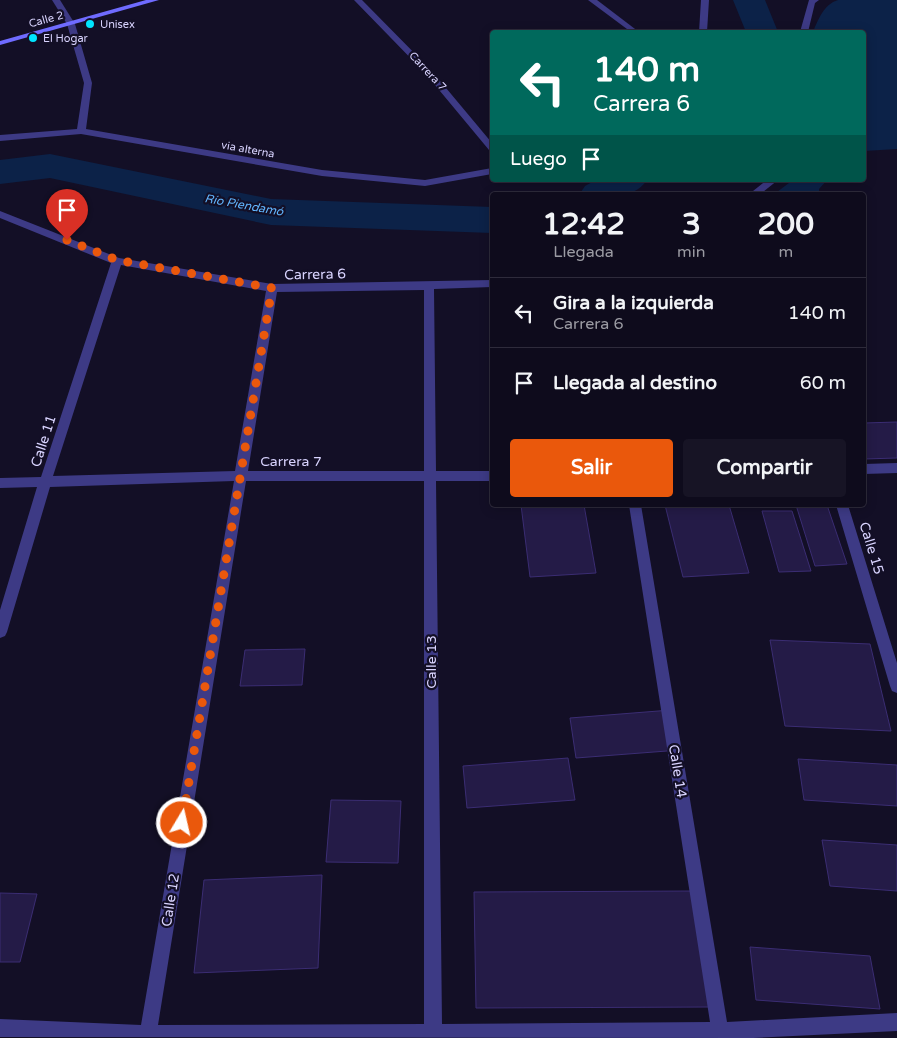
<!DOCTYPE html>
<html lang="es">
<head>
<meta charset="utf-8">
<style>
	:root { --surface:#0e0b1c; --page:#171425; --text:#f1f3f6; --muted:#9b9ba3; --line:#2e2b3b; --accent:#ea580c }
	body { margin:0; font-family:"Varela Round",sans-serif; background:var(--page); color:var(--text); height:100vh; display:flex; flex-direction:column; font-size:19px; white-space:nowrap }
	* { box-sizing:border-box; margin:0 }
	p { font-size:16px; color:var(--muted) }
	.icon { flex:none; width:28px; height:28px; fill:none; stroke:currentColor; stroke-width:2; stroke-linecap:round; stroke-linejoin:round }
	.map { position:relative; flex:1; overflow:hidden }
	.drawer { position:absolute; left:490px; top:192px; width:376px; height:315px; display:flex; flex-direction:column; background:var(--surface); border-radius:5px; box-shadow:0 2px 12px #0003,0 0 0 1px var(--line) }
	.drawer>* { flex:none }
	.guide { position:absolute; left:490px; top:30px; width:376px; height:152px; border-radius:5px; box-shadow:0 2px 12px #0003,0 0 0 1px var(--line); background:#00695c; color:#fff; overflow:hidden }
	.pin { position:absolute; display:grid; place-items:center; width:42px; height:42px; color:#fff; margin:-51px -21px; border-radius:50% 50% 50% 0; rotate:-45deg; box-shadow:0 0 5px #0007 }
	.pin .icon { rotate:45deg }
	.me { position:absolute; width:55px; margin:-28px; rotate:9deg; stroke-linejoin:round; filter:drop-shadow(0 0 4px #0008) }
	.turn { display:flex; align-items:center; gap:18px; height:105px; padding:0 20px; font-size:22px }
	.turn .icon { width:65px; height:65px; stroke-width:2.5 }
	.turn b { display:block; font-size:35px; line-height:42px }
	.then { display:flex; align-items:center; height:48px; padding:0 20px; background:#0003; gap:10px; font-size:19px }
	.eta { display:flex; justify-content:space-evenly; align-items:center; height:85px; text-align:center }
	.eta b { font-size:30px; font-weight:700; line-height:35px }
	.primary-button { display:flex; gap:10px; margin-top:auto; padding:10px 20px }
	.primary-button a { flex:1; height:58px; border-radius:5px; background:var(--accent); color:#fff; font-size:20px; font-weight:700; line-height:58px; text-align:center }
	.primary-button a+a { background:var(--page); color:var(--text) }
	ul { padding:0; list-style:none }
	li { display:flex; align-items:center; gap:15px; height:70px; padding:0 20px; border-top:1px solid var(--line) }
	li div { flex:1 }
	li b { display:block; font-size:19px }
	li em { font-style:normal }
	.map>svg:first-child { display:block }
	.water { fill:#0c2248 }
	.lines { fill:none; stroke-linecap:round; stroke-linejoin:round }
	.river { fill:#0c2248; fill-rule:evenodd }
	.building { fill:#241b47; stroke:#3b2d73 }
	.street { fill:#3d3a85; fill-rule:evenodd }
	.secondary { fill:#6f6bff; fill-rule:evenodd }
	.route { stroke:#ea580c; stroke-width:9; stroke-dasharray:0 16.2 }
	.poi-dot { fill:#00e5ff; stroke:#130f26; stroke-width:2 }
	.labels { text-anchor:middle; stroke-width:4.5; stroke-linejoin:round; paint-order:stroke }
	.far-street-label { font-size:11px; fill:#d9d4ff; stroke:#130f26 }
	.far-poi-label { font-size:11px; fill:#d9d4ff; stroke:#130f26; text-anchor:start }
	.far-water-label { font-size:12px; font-style:italic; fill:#62b6ff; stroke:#130f26 }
	.street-label { font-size:14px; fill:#d9d4ff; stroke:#130f26 }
</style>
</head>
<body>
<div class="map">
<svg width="897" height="1038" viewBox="0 0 897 1038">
	<rect width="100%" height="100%" fill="#130f26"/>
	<path class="water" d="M838 0H897V149L864 151V32H813C818 20 824 4 838 0Z
		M793 180H827L819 189V195H773Z"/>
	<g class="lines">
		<path class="river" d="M733 0H765L778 32H746Z
			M50 154 271 199 492 207V233L271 225 50 178 0 184V160Z
			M596 180H647C632 202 603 195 579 195L585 186Z"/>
	</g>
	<path class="building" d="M897 422V458L864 459V423Z
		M521 505H584L596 573 530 577Z
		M665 505H729L749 573 683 577Z
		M796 505H827L847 564 815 566Z
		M762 511H792L811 571 779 572Z
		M770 640 870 644 891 731 785 726Z
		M305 649 302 685 240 686 245 650Z
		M671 710 680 750 576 758 570 718Z
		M568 758 575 800 467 808 463 766Z
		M798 759 897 765V806L804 800Z
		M331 800 401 801 398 863 326 862Z
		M822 840 897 845V891L830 886Z
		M322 875 318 968 194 973 204 880Z
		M694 891 711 1007 476 1008 474 892Z
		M0 893 37 894 20 962H0Z
		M750 947 870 956 880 1009 756 1000Z"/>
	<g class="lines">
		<path class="street" d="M52 0H60L75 24 92 83 86 129 322 170 425 180 492 168V174L425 186 322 176 81 134 0 141V135L77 129 84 83 67 24Z
			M354 0H362L431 70 492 143V151L489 150 425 73Z
			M588 0H597L639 32H631Z
			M701 0H709L707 32H699Z
			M809 0H819L815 3 808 32H800Z
			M767 180H778L759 195H748Z
			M0 211 119 258 272 284 492 280V287L434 289 436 471H492V481H436L442 1024 710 1022 629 505H641L727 1022 897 1013V1031L753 1038 0 1037V1019L141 1025 234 481 50 487 7 632 5 636 0 638V610L37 487 0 488V478L41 477 111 263 0 218ZM121 265 266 291 235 471 53 476ZM424 290V471H248L277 292ZM246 481H424V1024L158 1025Z
			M897 463V473L864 474V464Z
			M836 505H848L897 663V693L892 691 890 686Z"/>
		<path class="secondary" d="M146 0H159L0 45V41Z"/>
	</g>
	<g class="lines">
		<path class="route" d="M67 240 117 260 272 288 182 823"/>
	</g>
	<g class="poi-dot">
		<circle cx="90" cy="24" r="5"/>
		<circle cx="33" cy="38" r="5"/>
	</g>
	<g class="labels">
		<g class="far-street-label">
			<text transform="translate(46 19) rotate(-15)" y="4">Calle 2</text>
			<text transform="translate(428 71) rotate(47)" y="4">Carrera 7</text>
			<text transform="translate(248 149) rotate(10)" y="4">via alterna</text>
		</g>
		<g class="far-poi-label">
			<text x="100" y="28">Unisex</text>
			<text x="43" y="42">El Hogar</text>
		</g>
		<g class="far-water-label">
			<text transform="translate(244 205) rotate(10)" y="4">Río Piendamó</text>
		</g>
		<g class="street-label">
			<text transform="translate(315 274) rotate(-1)" y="5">Carrera 6</text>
			<text transform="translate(43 441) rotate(-72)" y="5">Calle 11</text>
			<text x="291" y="466">Carrera 7</text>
			<text transform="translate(872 548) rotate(73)" y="5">Calle 15</text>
			<text transform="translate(431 662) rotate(-90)" y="5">Calle 13</text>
			<text transform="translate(678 771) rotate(81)" y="5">Calle 14</text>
			<text transform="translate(170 900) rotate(-81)" y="5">Calle 12</text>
		</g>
	</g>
</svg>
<div class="pin" style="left:67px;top:240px;background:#d93025"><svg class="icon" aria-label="arrive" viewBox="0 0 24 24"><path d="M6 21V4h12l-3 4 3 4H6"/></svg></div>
<svg class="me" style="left:182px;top:823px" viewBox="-20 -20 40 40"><circle r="17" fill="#ea580c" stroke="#fff" stroke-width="3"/><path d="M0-11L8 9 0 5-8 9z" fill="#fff"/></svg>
<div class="guide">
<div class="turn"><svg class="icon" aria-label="left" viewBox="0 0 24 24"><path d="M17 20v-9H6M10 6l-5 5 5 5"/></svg><div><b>140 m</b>Carrera 6</div></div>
<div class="then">Luego<svg class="icon" aria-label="arrive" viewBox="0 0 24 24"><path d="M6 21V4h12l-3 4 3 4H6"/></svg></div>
</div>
<section class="drawer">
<div class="eta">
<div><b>12:42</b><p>Llegada</p></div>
<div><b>3</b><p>min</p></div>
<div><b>200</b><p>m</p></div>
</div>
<ul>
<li><svg class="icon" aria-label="left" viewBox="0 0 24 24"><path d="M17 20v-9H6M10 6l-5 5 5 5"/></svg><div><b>Gira a la izquierda</b><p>Carrera 6</p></div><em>140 m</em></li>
<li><svg class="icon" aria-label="arrive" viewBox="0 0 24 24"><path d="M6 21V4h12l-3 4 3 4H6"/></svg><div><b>Llegada al destino</b></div><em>60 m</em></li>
</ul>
<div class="primary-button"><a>Salir</a><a>Compartir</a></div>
</section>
</div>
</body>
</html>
